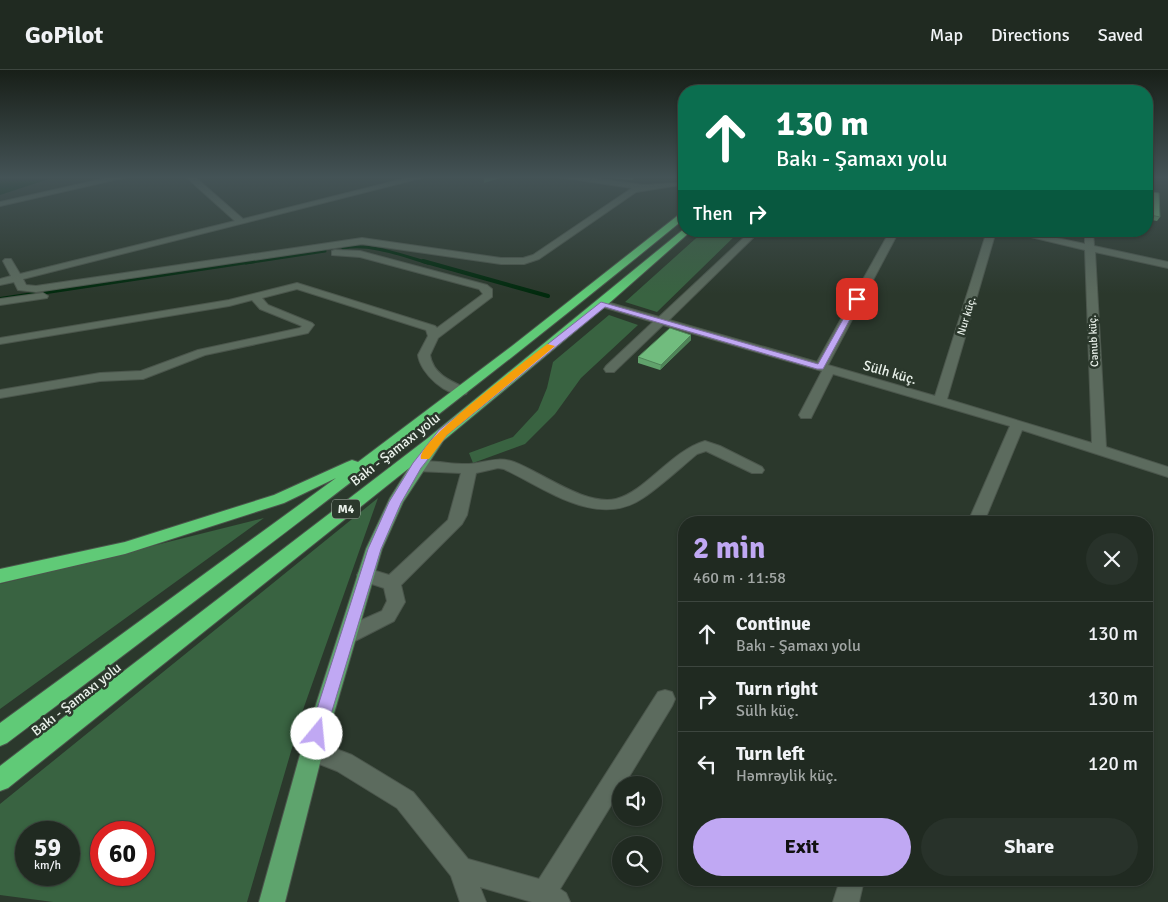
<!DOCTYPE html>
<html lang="en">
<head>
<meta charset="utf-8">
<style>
	:root { --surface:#202a21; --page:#28322a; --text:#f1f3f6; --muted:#a2a7a5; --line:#3d463f; --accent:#c0a8f3 }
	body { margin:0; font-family:Signika,sans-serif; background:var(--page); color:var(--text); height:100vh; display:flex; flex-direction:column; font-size:19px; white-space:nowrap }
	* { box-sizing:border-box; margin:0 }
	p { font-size:16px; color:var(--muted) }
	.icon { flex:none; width:28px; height:28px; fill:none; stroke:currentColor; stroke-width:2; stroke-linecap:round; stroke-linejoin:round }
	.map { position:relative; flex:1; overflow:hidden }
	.details { position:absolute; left:678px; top:446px; width:475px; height:370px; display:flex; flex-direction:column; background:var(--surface); border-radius:20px; box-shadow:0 1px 4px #0004,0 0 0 1px var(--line) }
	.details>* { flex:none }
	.banner { position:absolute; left:678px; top:15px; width:475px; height:152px; border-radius:20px; box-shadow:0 1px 4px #0004,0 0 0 1px var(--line); background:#0b6e4f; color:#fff; overflow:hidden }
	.tools { position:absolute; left:612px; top:706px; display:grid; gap:10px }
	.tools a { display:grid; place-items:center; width:50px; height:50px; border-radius:50%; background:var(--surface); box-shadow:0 1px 4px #0004,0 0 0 1px var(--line); font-size:25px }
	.speed { position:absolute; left:15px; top:751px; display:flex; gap:10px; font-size:25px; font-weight:700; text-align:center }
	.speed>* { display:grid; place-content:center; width:65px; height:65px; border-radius:50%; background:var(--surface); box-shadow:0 1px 4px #0004,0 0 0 1px var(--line); line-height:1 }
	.speed small { font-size:12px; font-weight:400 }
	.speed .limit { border:8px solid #d22; background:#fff; color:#111 }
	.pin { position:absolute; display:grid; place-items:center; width:42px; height:42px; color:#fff; margin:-21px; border-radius:10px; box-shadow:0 2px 8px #0006 }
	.me { position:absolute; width:55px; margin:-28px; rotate:17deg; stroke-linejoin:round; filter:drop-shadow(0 0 4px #0008) }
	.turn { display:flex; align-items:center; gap:18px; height:105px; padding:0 15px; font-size:22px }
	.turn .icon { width:65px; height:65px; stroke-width:2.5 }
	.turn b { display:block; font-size:35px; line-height:42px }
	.then { display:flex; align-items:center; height:48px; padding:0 15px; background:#0003; gap:10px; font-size:19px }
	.round { display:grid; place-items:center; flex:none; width:52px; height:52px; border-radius:26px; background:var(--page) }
	.headline { display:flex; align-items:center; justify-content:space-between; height:85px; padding:0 15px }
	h1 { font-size:30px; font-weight:800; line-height:38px; color:var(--accent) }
	.action { display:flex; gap:10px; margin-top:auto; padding:10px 15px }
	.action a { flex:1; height:58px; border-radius:30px; background:var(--accent); color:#111; font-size:20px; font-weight:800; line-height:58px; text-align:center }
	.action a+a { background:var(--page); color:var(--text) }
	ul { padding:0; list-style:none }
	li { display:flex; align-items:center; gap:15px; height:65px; padding:0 15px; border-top:1px solid var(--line) }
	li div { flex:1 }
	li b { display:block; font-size:19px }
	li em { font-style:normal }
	header { display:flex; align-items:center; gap:30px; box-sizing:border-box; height:70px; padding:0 25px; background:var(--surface); border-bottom:1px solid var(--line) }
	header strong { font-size:24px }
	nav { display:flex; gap:28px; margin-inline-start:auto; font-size:18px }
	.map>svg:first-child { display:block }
	.green { fill:#396341; fill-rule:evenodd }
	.water { fill:#012a0d }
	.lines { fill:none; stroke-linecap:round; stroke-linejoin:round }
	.stream-far1 { stroke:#012a0d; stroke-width:3 }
	.stream { stroke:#012a0d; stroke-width:4 }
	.minor-casing { stroke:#4b564c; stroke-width:2 }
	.major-casing { stroke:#4b564c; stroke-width:2 }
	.highway-casing { stroke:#4b564c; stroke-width:2 }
	.minor { fill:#5c6b5e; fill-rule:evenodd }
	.major { fill:#5ea46d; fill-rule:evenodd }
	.highway { fill:#60ca77; fill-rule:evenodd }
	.wall { fill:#61a26c }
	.shaded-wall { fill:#4f8458 }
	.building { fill:#71bc7e; stroke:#4f8458 }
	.route { fill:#c0a8f3; stroke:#7d6d9e }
	.slow { fill:#f59e0b }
	.labels { text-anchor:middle; stroke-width:5; stroke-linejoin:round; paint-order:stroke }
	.far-street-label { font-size:11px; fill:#e9f1ea; stroke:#2b382c }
	.shield { fill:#2b382c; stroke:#b0bab1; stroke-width:1 }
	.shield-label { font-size:12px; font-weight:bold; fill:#e9f1ea }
	.street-label { font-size:14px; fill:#e9f1ea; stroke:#2b382c }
</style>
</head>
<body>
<header>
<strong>GoPilot</strong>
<nav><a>Map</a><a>Directions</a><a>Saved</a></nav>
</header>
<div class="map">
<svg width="1168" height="832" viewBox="0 0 1168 832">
	<rect width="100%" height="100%" fill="#2b382c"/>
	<path class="green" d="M704 161H740L657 242 625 232Z
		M609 245 638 255 581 308 555 344 525 374 473 393 469 383 513 367 538 340 547 318 553 292Z
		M378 428 304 637 247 832H53L0 825V734ZM26 762H69V805H26ZM101 762H144V805H101Z
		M264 448 0 639V514Z"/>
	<path class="water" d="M0 107H55L0 125Z"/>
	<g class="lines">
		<path class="stream-far1" d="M343 178C371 173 401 185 428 193
			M246 193 325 181"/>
		<path class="stream" d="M423 191 548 226
			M0 229 254 191"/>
		<defs>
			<path id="minor" d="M111 107H127L0 136V132Z
				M186 107H195L243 149 411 107H425L23 209 26 215 36 216 362 168 501 188H523L533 185 632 118 558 107H583L644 115 676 113 680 115 636 122 539 189 524 194H501L362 174 36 222 18 220 14 212 0 215V209L11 206 3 191 5 189H11L20 204 235 151Z
				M751 161H760L669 250 817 292 890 161H899L828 295 935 326 987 161H996L947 329 1092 373 1085 180 1006 161H1024L1085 174V161H1093L1094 176 1168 192V198L1095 182 1106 377 1168 397V407L1022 360 984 452H968L1010 356 833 304 811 348H801L799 345 822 301 663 255 614 302H606L604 299 606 296 653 252 599 236V232H607L659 247Z
				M335 180 360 181 487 215 492 219V227L438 268 430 285C433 304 450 311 466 318L468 321 466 324C447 328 420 303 418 285L428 266 426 260 297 219 262 228 268 235 312 253 314 255 308 263 205 285 143 309 100 311 0 328V320L100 303 141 301 198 280 300 258 302 256 260 239 252 230 229 236 0 274V268L229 230 297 213 435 256 437 258 483 224 479 219 360 187 332 185V181Z
				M43 223 48 226 47 228 0 235V229Z
				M705 371 720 376 762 397 764 400 762 403H752L706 381 697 384C679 399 662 415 643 428 598 459 546 419 504 399L498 398 476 403 467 445 462 454 401 515 405 532 394 551 355 571 348 573 341 571 339 565 341 559 382 541 387 531 384 518 360 510 357 505 360 500 366 498 389 505 448 450 461 403 417 401 410 396 412 393C430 388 450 395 469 394 485 393 497 386 514 392 543 403 585 436 616 429 645 422 671 381 705 371Z
				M665 620 672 622 675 629 672 636 624 715H621V719L560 819 566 823 570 832H532L480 817 486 832H460L451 806 397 738 337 701 304 688 301 681 304 674 312 670 352 685 413 722 468 789 539 809 658 622Z
				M840 810H864L859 832H833Z"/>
			<path id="major" d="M438 364 445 368 403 432 382 479 323 681 285 832H259L301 681 366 479 390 428 412 393 433 365Z"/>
			<path id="highway" d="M681 143H684V149C463 330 235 501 7 673L0 676V653L336 408 284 433 125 484 0 513V499L125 472 274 425 347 392 352 390 358 392 512 276Z
				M684 159V161H691L607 235 438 375 8 718 0 721V696L428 368Z"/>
		</defs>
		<use href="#minor" class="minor-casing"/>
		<use href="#major" class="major-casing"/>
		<use href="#highway" class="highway-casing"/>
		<use href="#minor" class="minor"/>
		<use href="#major" class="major"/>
		<use href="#highway" class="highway"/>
	</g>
	<path class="wall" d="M602 107H635L632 110Z
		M1146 121 1160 147 1157 151 1146 149Z
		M691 265V270L660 300 638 293V287Z"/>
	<path class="shaded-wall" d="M488 107H503L484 113V108Z
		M691 265V270L660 300 661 295Z"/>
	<path class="building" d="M1146 121 1159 123 1160 147 1146 144Z
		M670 258 691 265 661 295 638 287Z"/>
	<linearGradient id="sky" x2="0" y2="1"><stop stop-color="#181f18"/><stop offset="0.48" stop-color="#445356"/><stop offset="1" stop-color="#445356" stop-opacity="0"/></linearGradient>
	<rect width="1168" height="224" fill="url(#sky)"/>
	<path class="route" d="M855 228 861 229 823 299H817L605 237 447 365 421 398 401 433 381 479 325 664 323 670 317 672 312 670 309 664 368 479 389 432 413 393 439 360 601 232 818 294Z"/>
	<path class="slow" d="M547 274 555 276 447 365 429 389H421C415 372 530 288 547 274Z"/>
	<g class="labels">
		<g class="far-street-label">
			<text transform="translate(966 246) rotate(-73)" y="4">Nur küç.</text>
			<text transform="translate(1093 271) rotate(-93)" y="4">Cənub küç.</text>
		</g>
		<rect class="shield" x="332" y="429.5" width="28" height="19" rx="4"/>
		<g class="shield-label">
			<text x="346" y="443">M4</text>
		</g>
		<g class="street-label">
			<text transform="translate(890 302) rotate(16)" y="5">Sülh küç.</text>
			<text transform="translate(395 379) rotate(-38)" y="5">Bakı - Şamaxı yolu</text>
			<text transform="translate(76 629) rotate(-38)" y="5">Bakı - Şamaxı yolu</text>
		</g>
	</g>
</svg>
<div class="tools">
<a><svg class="icon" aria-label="sound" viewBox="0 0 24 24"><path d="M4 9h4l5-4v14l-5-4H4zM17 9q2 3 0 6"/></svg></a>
<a><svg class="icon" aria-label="search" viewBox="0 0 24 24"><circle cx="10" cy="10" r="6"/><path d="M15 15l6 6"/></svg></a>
</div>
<div class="speed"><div>59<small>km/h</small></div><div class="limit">60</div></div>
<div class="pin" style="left:857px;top:229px;background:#d93025"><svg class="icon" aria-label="arrive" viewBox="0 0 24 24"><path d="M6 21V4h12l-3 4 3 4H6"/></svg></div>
<svg class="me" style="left:317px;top:664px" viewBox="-20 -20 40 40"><circle r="19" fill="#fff"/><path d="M0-13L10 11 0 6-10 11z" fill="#c0a8f3"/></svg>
<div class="banner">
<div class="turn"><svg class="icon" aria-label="ahead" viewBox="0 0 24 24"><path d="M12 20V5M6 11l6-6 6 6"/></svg><div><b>130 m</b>Bakı - Şamaxı yolu</div></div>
<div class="then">Then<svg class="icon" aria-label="right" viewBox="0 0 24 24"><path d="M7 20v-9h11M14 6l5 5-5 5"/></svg></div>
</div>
<section class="details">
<div class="headline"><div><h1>2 min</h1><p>460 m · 11:58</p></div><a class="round"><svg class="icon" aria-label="close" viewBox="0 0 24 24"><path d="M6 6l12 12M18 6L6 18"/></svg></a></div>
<ul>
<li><svg class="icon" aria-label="ahead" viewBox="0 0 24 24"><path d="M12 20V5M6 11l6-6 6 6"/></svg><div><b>Continue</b><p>Bakı - Şamaxı yolu</p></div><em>130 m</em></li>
<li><svg class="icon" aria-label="right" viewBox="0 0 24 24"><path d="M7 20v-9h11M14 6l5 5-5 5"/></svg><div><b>Turn right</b><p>Sülh küç.</p></div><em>130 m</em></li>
<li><svg class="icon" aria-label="left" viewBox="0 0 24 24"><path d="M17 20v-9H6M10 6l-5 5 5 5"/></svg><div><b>Turn left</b><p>Həmrəylik küç.</p></div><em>120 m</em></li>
</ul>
<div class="action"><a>Exit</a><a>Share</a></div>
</section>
</div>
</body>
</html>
